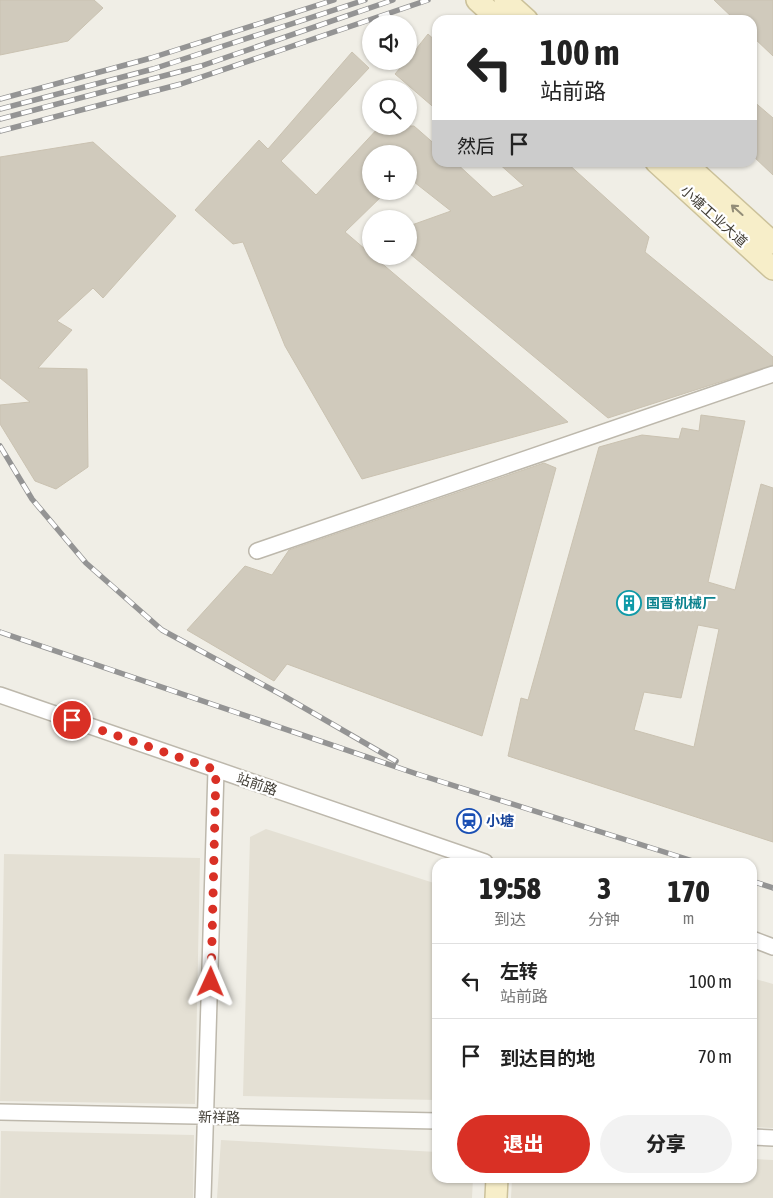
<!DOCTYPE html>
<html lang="zh">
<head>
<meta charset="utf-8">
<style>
	:root { --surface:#fff; --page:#f2f2f2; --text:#222; --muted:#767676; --line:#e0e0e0; --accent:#d93025 }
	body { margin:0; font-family:"Asap Condensed","Noto Sans SC",sans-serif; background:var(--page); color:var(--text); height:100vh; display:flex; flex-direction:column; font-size:19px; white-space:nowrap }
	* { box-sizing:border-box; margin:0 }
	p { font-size:16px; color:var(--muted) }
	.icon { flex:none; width:28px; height:28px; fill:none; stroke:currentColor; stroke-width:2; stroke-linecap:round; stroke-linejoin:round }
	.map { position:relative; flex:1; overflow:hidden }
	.panel { position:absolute; left:432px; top:858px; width:325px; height:325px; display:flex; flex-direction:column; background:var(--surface); border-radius:15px; box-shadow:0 1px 4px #0004 }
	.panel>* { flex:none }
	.banner { position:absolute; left:432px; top:15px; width:325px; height:152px; border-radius:15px; box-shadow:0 1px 4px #0004; background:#fff; color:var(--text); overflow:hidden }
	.fabs { position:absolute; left:362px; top:15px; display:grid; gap:10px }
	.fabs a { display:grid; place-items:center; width:55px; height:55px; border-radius:50%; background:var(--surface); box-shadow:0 1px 4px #0004; font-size:25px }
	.pin { position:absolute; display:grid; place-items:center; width:42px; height:42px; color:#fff; margin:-21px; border:2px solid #fff; border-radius:50%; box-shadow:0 1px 5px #0007 }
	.me { position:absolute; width:55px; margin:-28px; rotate:1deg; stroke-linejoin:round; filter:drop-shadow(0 0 4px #0008) }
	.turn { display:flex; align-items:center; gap:18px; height:105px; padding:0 25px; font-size:22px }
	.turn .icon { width:65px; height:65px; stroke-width:2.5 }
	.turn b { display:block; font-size:35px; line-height:42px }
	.then { display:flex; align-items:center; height:48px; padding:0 25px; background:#0003; gap:10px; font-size:19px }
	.eta { display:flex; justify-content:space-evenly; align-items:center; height:85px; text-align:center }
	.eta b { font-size:30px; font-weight:800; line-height:35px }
	.action { display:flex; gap:10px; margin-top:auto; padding:10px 25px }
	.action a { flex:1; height:58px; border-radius:30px; background:var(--accent); color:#fff; font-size:20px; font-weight:800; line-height:58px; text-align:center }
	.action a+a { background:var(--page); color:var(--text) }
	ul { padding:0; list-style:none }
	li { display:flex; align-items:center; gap:15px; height:75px; padding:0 25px; border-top:1px solid var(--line) }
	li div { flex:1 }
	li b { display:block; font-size:19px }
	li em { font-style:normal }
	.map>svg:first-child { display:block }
	.residential { fill:#e4e0d4 }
	.building { fill:#d0cabc; stroke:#cac2b1; fill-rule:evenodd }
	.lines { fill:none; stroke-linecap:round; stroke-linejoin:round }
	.street-casing { stroke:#bdb8ac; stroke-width:18 }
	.secondary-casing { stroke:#cbc19a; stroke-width:24 }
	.street { stroke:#fff; stroke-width:15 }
	.secondary { stroke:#f7eec9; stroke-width:21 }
	.rail-casing { stroke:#949494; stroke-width:5.5 }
	.rail { stroke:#fff; stroke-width:4; stroke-dasharray:11; stroke-linecap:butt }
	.oneway { stroke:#938d78 }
	.route { stroke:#d93025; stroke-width:9; stroke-dasharray:0 16.2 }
	.labels { text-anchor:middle; stroke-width:4.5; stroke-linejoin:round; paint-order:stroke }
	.street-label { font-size:14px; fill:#423e36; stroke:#fff }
	.culture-label { font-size:14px; font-weight:bold; fill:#0d838f; stroke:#fff; text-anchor:start }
	.transit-label { font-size:14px; font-weight:bold; fill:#164399; stroke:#fff; text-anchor:start }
</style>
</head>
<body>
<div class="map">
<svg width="773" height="1198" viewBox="0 0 773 1198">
	<rect width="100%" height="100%" fill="#f0eee6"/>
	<path class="residential" d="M266 829 437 884V1100L243 1096 250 837Z
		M4 854 200 858 195 1104 0 1101Z
		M752 978 773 984V1128L753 1127Z
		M1 1131 194 1135 193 1198H0Z
		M221 1140 437 1152 438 1178H473L472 1198H217Z
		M753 1159 773 1160V1198H511L512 1178H752Z"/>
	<path class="building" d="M0 0H94L103 8 68 41 0 55Z
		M714 0H773V56L752 36V20H735Z
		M428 34 438 43V111L395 74 406 61H409V58Z
		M352 52 369 68 281 161 316 195 380 126H414L438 147V162H455L493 197 524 186 497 162H566L649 237 645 252 773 357V365L608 418 409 253V226L451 211 409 178V154H371V191H387L345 232 568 422 362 479 285 346 243 242 233 244 195 210 259 140 268 149Z
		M752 100 773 118V175L752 155Z
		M93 142 176 216 103 298 93 288 57 321 72 330 38 368 87 369 88 467 56 489 35 481 0 424V405L30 402 0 378V157Z
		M701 415 745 421 708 582 735 590 761 484 773 488V842L508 756 521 698 528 700 599 447 642 435 679 439 682 428 699 431ZM698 625 719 629 694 747 634 730 644 692 681 698Z
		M544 463 556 468 482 736 287 664 274 681 187 630 245 566 272 575 289 550Z"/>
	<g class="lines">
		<defs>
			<path id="street" d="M257 551 773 374
				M0 695 485 862
				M752 939 773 947
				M0 1112 438 1121
				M752 1137 773 1138
				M203 1198 216 770"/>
			<path id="secondary" d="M477 0 499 20
				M505 0 527 20
				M656 162 773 269
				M684 162 773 243
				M496 1198 497 1178"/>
		</defs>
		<use href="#street" class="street-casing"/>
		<use href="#secondary" class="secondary-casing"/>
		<use href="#street" class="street"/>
		<use href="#secondary" class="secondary"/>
		<defs>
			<path id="rail" d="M0 99 151 58 334 0
				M0 109 153 69 365 0
				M0 119 201 66 393 0
				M0 131 181 84 428 0
				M0 446 32 499 86 563 162 630 282 695 396 761
				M0 632 417 774 696 862
				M752 881 773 888"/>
		</defs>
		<use href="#rail" class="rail-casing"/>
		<use href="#rail" class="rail"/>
	</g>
	<defs><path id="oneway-shaft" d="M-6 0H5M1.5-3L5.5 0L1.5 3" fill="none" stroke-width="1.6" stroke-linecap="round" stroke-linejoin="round" transform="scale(1.25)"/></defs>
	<use class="oneway" href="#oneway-shaft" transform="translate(737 210) rotate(-138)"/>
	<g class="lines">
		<path class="route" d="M72 720 216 770 211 982"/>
	</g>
	<defs>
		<symbol id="building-ring" viewBox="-11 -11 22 22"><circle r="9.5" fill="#fff" stroke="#0f9aa8" stroke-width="1.5"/><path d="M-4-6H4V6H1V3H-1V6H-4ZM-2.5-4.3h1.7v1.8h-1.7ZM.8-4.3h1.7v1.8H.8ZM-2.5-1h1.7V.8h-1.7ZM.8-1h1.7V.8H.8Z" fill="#0f9aa8"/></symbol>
		<symbol id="station-ring" viewBox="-11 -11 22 22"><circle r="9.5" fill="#fff" stroke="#1a4fb4" stroke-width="1.5"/><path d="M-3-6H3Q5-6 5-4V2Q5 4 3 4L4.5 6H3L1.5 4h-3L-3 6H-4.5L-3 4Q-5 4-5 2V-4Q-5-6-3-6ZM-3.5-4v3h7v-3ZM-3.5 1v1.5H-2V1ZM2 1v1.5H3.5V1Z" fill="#1a4fb4"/></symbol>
	</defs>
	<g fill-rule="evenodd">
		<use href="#building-ring" x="615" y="589" width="28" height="28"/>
		<use href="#station-ring" x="455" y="807" width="28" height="28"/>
	</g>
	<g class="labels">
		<g class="street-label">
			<text transform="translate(714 216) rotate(42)" y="5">小塘工业大道</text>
			<text transform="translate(257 784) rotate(19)" y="5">站前路</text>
			<text transform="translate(219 1117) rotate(1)" y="5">新祥路</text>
		</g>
		<g class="culture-label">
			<text x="646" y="608">国晋机械厂</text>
		</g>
		<g class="transit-label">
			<text x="486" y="826">小塘</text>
		</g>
	</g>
</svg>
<div class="fabs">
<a><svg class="icon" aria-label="sound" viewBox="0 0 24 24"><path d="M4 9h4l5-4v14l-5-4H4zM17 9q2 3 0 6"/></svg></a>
<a><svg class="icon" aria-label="search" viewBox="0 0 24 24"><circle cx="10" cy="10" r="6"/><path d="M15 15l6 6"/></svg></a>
<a>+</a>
<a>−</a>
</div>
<div class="pin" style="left:72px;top:720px;background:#d93025"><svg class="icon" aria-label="arrive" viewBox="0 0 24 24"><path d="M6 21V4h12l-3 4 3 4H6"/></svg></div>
<svg class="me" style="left:211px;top:982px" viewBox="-20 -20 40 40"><path d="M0-17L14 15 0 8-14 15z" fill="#d93025" stroke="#fff" stroke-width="4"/></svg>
<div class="banner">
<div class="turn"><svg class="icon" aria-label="left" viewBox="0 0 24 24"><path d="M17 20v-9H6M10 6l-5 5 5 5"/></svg><div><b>100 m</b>站前路</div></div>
<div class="then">然后<svg class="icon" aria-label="arrive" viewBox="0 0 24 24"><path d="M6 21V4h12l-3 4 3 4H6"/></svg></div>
</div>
<section class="panel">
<div class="eta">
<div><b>19:58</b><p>到达</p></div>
<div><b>3</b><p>分钟</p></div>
<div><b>170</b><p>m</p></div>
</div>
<ul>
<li><svg class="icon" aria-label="left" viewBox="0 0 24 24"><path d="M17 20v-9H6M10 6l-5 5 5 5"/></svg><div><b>左转</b><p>站前路</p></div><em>100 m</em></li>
<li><svg class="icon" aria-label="arrive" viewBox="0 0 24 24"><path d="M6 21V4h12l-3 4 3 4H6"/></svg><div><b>到达目的地</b></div><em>70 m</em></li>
</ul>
<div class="action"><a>退出</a><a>分享</a></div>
</section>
</div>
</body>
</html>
